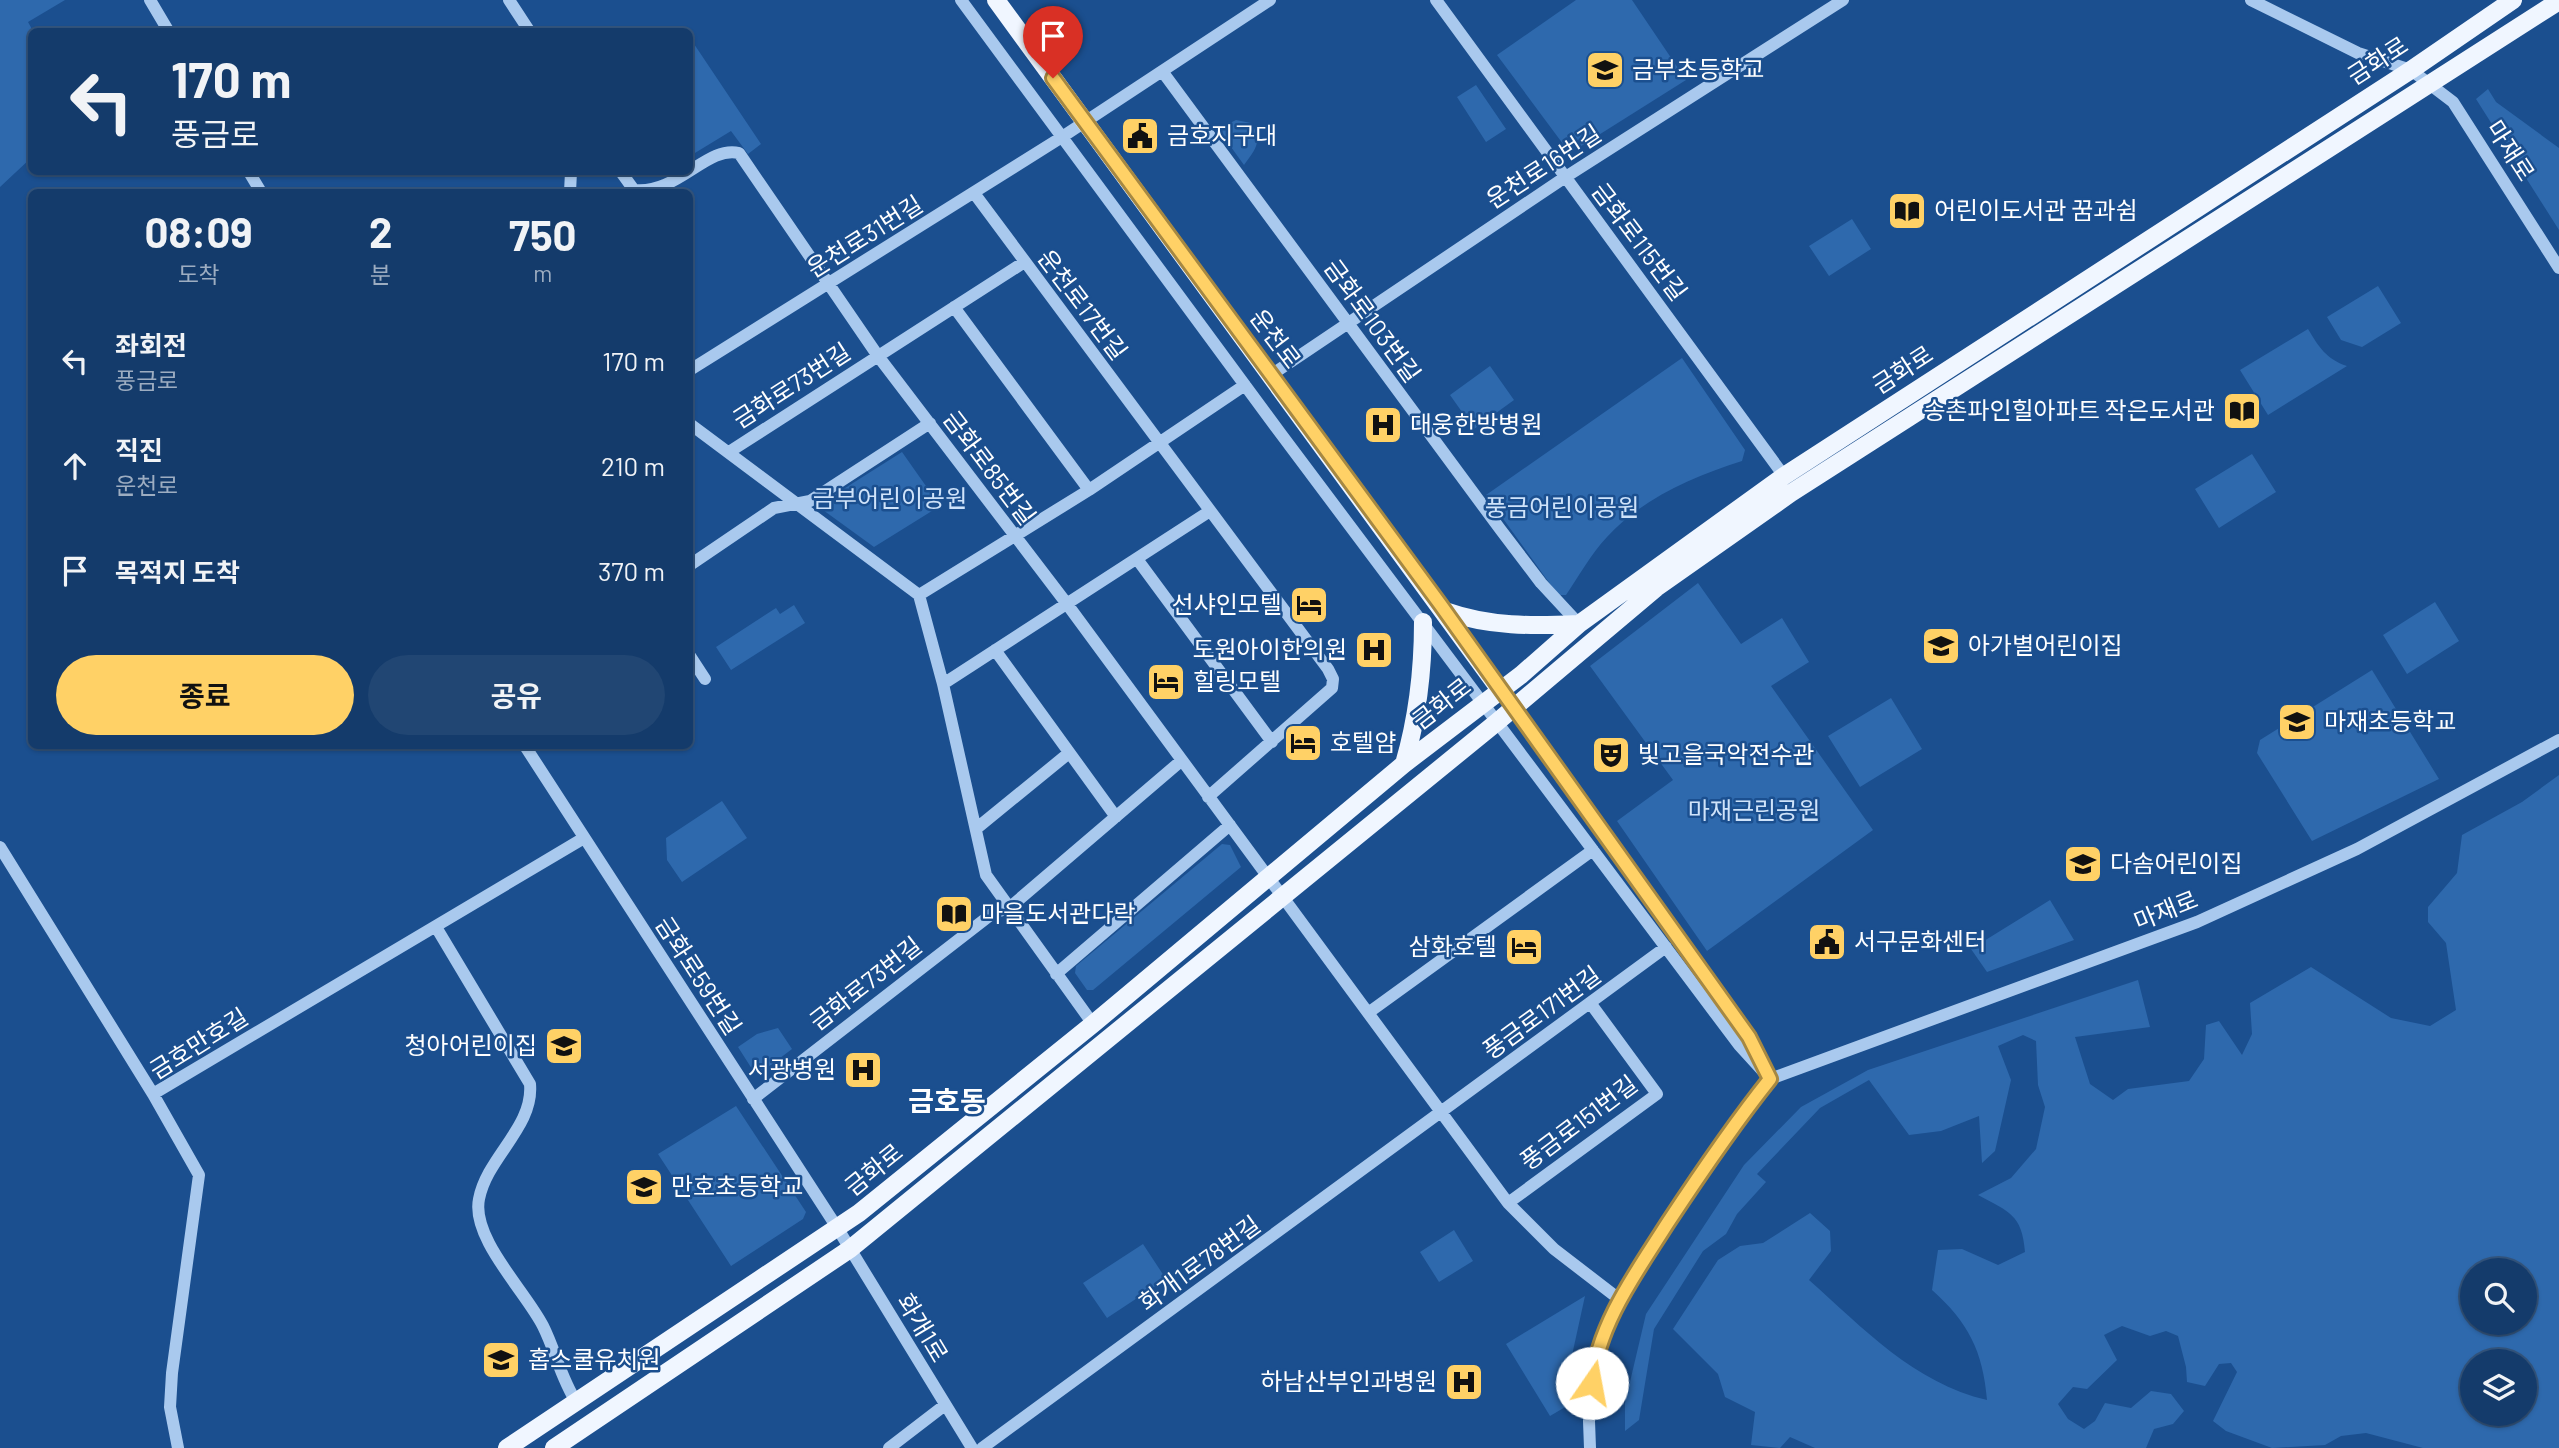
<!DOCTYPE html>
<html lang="ko">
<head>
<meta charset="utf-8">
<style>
	:root { --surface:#143b6b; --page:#214673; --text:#f1f3f6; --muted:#9dadc1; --line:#33557e; --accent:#ffd166 }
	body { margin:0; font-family:Barlow,"Noto Sans KR",sans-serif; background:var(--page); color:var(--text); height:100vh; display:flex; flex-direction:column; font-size:26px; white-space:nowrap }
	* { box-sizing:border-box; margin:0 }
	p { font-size:23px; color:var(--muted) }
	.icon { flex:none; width:38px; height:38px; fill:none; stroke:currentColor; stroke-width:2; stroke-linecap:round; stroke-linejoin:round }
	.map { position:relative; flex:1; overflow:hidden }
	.sheet { position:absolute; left:28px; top:189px; width:665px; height:560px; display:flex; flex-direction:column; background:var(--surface); border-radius:10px; box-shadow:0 2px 5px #0004,0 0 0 2px var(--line) }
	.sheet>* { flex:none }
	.hud { position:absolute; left:28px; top:28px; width:665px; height:147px; border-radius:10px; box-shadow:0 2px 5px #0004,0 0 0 2px var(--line); background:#143b6b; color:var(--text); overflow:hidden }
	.controls { position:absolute; left:2460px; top:1258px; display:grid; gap:14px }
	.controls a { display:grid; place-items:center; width:77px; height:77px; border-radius:50%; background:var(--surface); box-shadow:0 2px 5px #0004,0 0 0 2px var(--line); font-size:35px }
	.pin { position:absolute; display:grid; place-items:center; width:60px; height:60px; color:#fff; margin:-72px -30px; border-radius:50% 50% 50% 0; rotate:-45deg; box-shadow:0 0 7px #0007 }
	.pin .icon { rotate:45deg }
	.me { position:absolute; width:77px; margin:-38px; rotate:12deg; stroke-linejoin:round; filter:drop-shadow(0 0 5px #0008) }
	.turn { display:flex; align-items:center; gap:24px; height:147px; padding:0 28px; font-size:32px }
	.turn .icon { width:91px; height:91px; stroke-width:2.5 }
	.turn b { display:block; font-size:49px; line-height:60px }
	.eta { display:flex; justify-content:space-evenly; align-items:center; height:119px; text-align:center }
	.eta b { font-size:42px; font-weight:700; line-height:49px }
	.action { display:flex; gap:14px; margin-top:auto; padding:14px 28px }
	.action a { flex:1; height:80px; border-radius:42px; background:var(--accent); color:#111; font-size:28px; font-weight:700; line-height:80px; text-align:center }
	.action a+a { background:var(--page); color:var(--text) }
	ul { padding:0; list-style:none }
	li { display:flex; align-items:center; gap:21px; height:105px; padding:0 28px }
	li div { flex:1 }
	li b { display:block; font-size:26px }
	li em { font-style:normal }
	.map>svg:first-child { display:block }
	.green { fill:#2e69ad; fill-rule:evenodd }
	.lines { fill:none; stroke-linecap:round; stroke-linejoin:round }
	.minor { stroke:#a9c9ee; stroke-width:12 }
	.major { stroke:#f0f6ff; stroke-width:18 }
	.route-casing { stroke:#a68842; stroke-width:18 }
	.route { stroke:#ffd166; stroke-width:12 }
	.labels { text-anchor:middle; stroke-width:5; stroke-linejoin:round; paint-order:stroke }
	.street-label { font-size:24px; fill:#fff; stroke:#1b4f8f }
	.poi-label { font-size:24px; fill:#fff; stroke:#1b4f8f; text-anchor:start }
	.park-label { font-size:24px; fill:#cfe3fa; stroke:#1b4f8f }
	.quarter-label { font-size:28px; font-weight:bold; fill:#fff; stroke:#1b4f8f }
</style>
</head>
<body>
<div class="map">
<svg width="2559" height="1448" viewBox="0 0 2559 1448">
	<rect width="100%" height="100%" fill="#1b4f8f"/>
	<path class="green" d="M0 0H65L28 22 33 31 31 158 0 187Z
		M1576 0H1632L1686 80 1578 148 1563 144 1497 55Z
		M690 38 761 144 748 154 731 131 690 156Z
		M1476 85 1506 129 1486 142 1457 97Z
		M2488 89 2496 102 2559 148V230L2476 99Z
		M1236 120 1251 123C1263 141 1256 149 1244 165L1218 129Z
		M1852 219 1871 249 1829 276 1809 246Z
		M2378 286 2401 323 2362 347 2341 340 2327 317Z
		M2308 329C2319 347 2326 359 2347 366L2268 415 2240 370Z
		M1682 358 1745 450 1742 461C1692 477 1643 498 1607 537 1591 554 1579 576 1566 595H1558L1486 495Z
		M1490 366 1514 400 1474 429 1450 395Z
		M902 452 940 506 874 547 823 510V502Z
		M2252 454 2276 492 2219 528 2195 489Z
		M1698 583 1741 644 1782 618 1809 662 1771 686 1873 830 1707 951 1617 821 1673 780 1590 666Z
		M2435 602 2459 641 2407 674 2383 635Z
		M794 605 805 623 731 670 716 647 776 608 780 614Z
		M2372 670 2439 779 2312 841 2257 753 2260 740Z
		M1891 698 1922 749 1860 787 1828 736Z
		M2559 775V1448H2423L2366 1433 2341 1436 2325 1445 2272 1448 2226 1431 2213 1421 2237 1372 2231 1363 2219 1364 2205 1386 2187 1382 2186 1367 2178 1336 2166 1331 2150 1336 2122 1326 2104 1335 2117 1360 2087 1389 2073 1387 2058 1404 2068 1419 2084 1429 2095 1421 2105 1403 2131 1408 2151 1391 2171 1394 2184 1411 2173 1424 2154 1429 2146 1448H1815L1790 1437 1780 1448 1751 1445 1755 1412 1725 1397 1718 1374 1673 1329 1718 1260 1740 1246 1763 1243 1810 1213 1830 1231 1831 1251 1809 1280C1863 1328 1914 1383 1987 1400 1983 1351 1968 1322 1932 1290L1938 1250 1962 1249 1998 1265 2025 1252C2022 1214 2009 1212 1978 1195L2011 1178 2036 1149 2045 1107 2038 1085 2036 1041 2023 1035 1998 1046 2011 1080 1995 1151 1982 1163 1979 1116 1941 1131 1909 1135 1869 1080 1820 1108 1757 1174 1766 1182 1737 1214 1726 1234 1703 1251 1654 1329 1639 1420 1625 1431V1403L1646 1314 1744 1165 1801 1107 1868 1070 2138 980 2150 1027 2075 1037 2090 1084 2113 1100 2128 1089 2189 1081 2204 1059 2206 1025 2219 1021 2242 1055 2252 1034 2250 1003 2311 967 2391 1018 2430 1026 2456 1010 2446 943 2428 922V907L2457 873 2462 835 2522 802ZM2473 1270H2525V1323H2473ZM2473 1362H2525V1414H2473Z
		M722 801 747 838 682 882 667 860 666 838Z
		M1222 844 1230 845 1241 867 1093 990H1087L1075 973 1076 966Z
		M2050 900 2074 940 1987 972 1971 949Z
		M778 1028 792 1049 759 1074 752 1069 738 1047 757 1034Z
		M736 1106 806 1212 803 1219 731 1266 658 1154Z
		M1454 1230 1473 1261 1439 1282 1420 1252Z
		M1143 1244 1166 1279 1107 1318 1083 1283Z
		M1585 1296 1569 1369 1567 1406 1550 1416 1506 1344Z"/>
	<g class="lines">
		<path class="minor" d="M150 0 169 32
			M509 0 530 32
			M961 0 1281 434 1739 1045 1770 1079
			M1436 0 1784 476
			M2251 0 2358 53 2411 70 2453 102 2559 268
			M1162 71 1500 529 1541 583 1579 624
			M249 172 261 192
			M621 172 634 190C677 195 707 145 739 153L878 356 1067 604 1508 1203 1554 1249 1619 1299
			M570 192 571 172
			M974 193 1328 669 1333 679 1332 688 1208 797
			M954 307 1089 490
			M690 370 1062 137 1270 0
			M1271 375 1564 178 1843 0
			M690 424 919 595 943 684 986 875 1093 1024
			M729 452 1023 263
			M1137 559 1272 742
			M690 565 774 508 810 501 930 423
			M919 595 1089 490 1245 385
			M995 650 1116 817
			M690 656 705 679
			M943 684 1210 511
			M1500 690 1749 1037 1764 1066
			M525 746 838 1229 972 1448
			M977 828 1069 753
			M0 847 153 1094
			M436 927 530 1084C534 1127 487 1157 479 1199 471 1238 526 1292 543 1326 556 1352 561 1379 577 1403
			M1056 974 1230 825
			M1368 1013 1593 850
			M1770 1079 2197 922 2357 849 2559 740
			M753 1099 993 913 1009 908 1181 761
			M1508 1203 1657 1094 1591 1004
			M178 1448 170 1407 172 1373 199 1175 153 1094 584 838
			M889 1448 945 1405
			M982 1448 1666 947
			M1590 1448 1589 1421 1594 1364 1619 1299 1707 1163 1770 1079"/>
		<path class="major" d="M996 0 1500 690
			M1445 611C1490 627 1532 626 1579 624
			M1404 764C1418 716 1423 672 1423 622
			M507 1448 859 1213 1093 1024 1404 764 1521 675 1579 624 1784 476 2411 70 2513 0
			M554 1448 850 1249 1497 722 1656 588 1791 493 2559 1"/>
	</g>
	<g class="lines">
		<defs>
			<path id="route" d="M1053 78 1440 604 1749 1037 1770 1079C1733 1125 1700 1174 1667 1224 1636 1273 1598 1324 1592 1383"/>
		</defs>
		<use href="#route" class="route-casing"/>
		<use href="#route" class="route"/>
	</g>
	<defs>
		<symbol id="school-square" viewBox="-11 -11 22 22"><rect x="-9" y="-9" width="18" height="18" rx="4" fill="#ffd166" stroke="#1b4f8f"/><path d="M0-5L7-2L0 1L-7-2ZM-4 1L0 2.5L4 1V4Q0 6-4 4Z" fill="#111"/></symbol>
		<symbol id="civic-square" viewBox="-11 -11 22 22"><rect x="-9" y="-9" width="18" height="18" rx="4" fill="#ffd166" stroke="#1b4f8f"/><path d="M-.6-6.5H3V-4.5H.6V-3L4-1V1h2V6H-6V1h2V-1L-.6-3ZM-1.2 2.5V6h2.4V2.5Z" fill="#111"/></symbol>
		<symbol id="library-square" viewBox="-11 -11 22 22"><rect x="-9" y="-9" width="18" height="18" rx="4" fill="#ffd166" stroke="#1b4f8f"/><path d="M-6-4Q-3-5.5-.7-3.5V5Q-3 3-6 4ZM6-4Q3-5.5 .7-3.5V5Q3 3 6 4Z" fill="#111"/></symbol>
		<symbol id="hospital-square" viewBox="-11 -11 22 22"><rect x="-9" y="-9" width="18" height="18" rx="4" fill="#ffd166" stroke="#1b4f8f"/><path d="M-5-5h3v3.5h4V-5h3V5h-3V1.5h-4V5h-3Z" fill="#111"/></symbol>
		<symbol id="hotel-square" viewBox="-11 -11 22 22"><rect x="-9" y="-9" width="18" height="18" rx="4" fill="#ffd166" stroke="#1b4f8f"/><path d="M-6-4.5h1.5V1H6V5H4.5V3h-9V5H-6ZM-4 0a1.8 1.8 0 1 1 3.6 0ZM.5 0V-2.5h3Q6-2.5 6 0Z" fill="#111"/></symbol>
		<symbol id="theatre-square" viewBox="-11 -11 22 22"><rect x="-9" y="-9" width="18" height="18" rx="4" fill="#ffd166" stroke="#1b4f8f"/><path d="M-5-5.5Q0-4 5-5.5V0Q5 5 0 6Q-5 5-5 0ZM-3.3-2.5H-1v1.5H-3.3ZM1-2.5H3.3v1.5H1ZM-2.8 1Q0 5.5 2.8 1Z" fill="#111"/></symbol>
	</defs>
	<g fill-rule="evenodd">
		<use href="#school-square" x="1583" y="48" width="44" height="44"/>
		<use href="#civic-square" x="1118" y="114" width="44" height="44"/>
		<use href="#library-square" x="1885" y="189" width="44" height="44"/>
		<use href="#library-square" x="2220" y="389" width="44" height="44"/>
		<use href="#hospital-square" x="1361" y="403" width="44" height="44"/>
		<use href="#hotel-square" x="1287" y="583" width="44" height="44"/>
		<use href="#school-square" x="1919" y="624" width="44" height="44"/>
		<use href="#hospital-square" x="1352" y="628" width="44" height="44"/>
		<use href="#hotel-square" x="1144" y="660" width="44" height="44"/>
		<use href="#school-square" x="2275" y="700" width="44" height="44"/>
		<use href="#hotel-square" x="1281" y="721" width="44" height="44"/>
		<use href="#theatre-square" x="1589" y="733" width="44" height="44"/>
		<use href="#school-square" x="2061" y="842" width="44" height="44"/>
		<use href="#library-square" x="932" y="892" width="44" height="44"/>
		<use href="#civic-square" x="1805" y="920" width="44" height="44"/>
		<use href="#hotel-square" x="1502" y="925" width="44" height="44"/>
		<use href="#school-square" x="542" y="1024" width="44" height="44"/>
		<use href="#hospital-square" x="841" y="1048" width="44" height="44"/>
		<use href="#school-square" x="622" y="1165" width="44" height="44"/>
		<use href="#school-square" x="479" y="1338" width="44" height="44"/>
		<use href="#hospital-square" x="1442" y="1360" width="44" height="44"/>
	</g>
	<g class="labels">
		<g class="street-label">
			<text transform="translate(2378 61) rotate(-33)" y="8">금화로</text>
			<text transform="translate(2510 151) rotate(57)" y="8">마재로</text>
			<text transform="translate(1544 167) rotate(-33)" y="8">운천로16번길</text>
			<text transform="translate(865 237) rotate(-32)" y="8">운천로31번길</text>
			<text transform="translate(1639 242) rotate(53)" y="8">금화로115번길</text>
			<text transform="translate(1082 305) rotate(53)" y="8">운천로17번길</text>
			<text transform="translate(1372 321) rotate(54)" y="8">금화로103번길</text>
			<text transform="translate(1275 339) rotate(53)" y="8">운천로</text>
			<text transform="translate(1903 370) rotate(-33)" y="8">금화로</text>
			<text transform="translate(792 386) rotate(-33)" y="8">금화로73번길</text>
			<text transform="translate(989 468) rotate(53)" y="8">금화로85번길</text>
			<text transform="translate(1442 704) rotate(-38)" y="8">금화로</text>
			<text transform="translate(2166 911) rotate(-22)" y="8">마재로</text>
			<text transform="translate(698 976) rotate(57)" y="8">금화로59번길</text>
			<text transform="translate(866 984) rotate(-38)" y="8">금화로73번길</text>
			<text transform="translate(1542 1013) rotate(-36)" y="8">풍금로171번길</text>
			<text transform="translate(199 1044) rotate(-32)" y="8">금호만호길</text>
			<text transform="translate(1579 1123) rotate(-37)" y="8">풍금로151번길</text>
			<text transform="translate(874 1170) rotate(-39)" y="8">금화로</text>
			<text transform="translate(1200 1264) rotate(-36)" y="8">화개1로78번길</text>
			<text transform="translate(922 1328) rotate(59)" y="8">화개1로</text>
		</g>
		<g class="poi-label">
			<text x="1632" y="78">금부초등학교</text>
			<text x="1167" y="144">금호지구대</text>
			<text x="1934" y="219">어린이도서관 꿈과쉼</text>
			<text x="2215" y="419" text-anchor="end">송촌파인힐아파트 작은도서관</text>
			<text x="1410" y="433">대웅한방병원</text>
			<text x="1282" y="613" text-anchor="end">선샤인모텔</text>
			<text x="1968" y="654">아가별어린이집</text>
			<text x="1347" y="658" text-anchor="end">도원아이한의원</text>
			<text x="1193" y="690">힐링모텔</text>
			<text x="2324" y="730">마재초등학교</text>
			<text x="1330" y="751">호텔얌</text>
			<text x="1638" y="763">빛고을국악전수관</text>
			<text x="2110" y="872">다솜어린이집</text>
			<text x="981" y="922">마을도서관다락</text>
			<text x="1854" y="950">서구문화센터</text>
			<text x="1497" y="955" text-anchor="end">삼화호텔</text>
			<text x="537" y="1054" text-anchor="end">청아어린이집</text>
			<text x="836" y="1078" text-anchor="end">서광병원</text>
			<text x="671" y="1195">만호초등학교</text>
			<text x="528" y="1368">홉스쿨유치원</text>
			<text x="1437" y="1390" text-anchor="end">하남산부인과병원</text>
		</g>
		<g class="park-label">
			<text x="890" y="507">금부어린이공원</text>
			<text x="1562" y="516">풍금어린이공원</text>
			<text x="1754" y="819">마재근린공원</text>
		</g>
		<g class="quarter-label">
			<text x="947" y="1111">금호동</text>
		</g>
	</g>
</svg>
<div class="controls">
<a><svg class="icon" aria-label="search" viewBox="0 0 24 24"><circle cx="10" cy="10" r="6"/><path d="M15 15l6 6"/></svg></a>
<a><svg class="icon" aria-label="layers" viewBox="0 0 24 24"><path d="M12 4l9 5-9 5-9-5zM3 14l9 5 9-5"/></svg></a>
</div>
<div class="pin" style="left:1053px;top:78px;background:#d93025"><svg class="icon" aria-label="arrive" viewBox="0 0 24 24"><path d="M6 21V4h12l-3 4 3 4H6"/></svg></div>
<svg class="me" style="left:1592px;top:1383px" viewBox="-20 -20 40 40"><circle r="19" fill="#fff"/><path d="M0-13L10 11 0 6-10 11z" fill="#ffd166"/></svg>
<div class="hud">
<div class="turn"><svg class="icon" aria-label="left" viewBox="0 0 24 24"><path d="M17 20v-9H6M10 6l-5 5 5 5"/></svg><div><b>170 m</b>풍금로</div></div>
</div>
<section class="sheet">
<div class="eta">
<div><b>08:09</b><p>도착</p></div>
<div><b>2</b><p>분</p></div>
<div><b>750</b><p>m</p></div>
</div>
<ul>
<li><svg class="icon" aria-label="left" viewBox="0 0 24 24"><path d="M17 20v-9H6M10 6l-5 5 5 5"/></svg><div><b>좌회전</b><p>풍금로</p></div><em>170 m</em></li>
<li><svg class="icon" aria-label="ahead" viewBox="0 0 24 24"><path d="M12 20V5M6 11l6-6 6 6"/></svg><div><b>직진</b><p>운천로</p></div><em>210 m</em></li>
<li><svg class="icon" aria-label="arrive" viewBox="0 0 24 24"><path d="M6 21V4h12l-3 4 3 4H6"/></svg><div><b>목적지 도착</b></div><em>370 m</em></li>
</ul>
<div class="action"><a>종료</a><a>공유</a></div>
</section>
</div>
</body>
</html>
